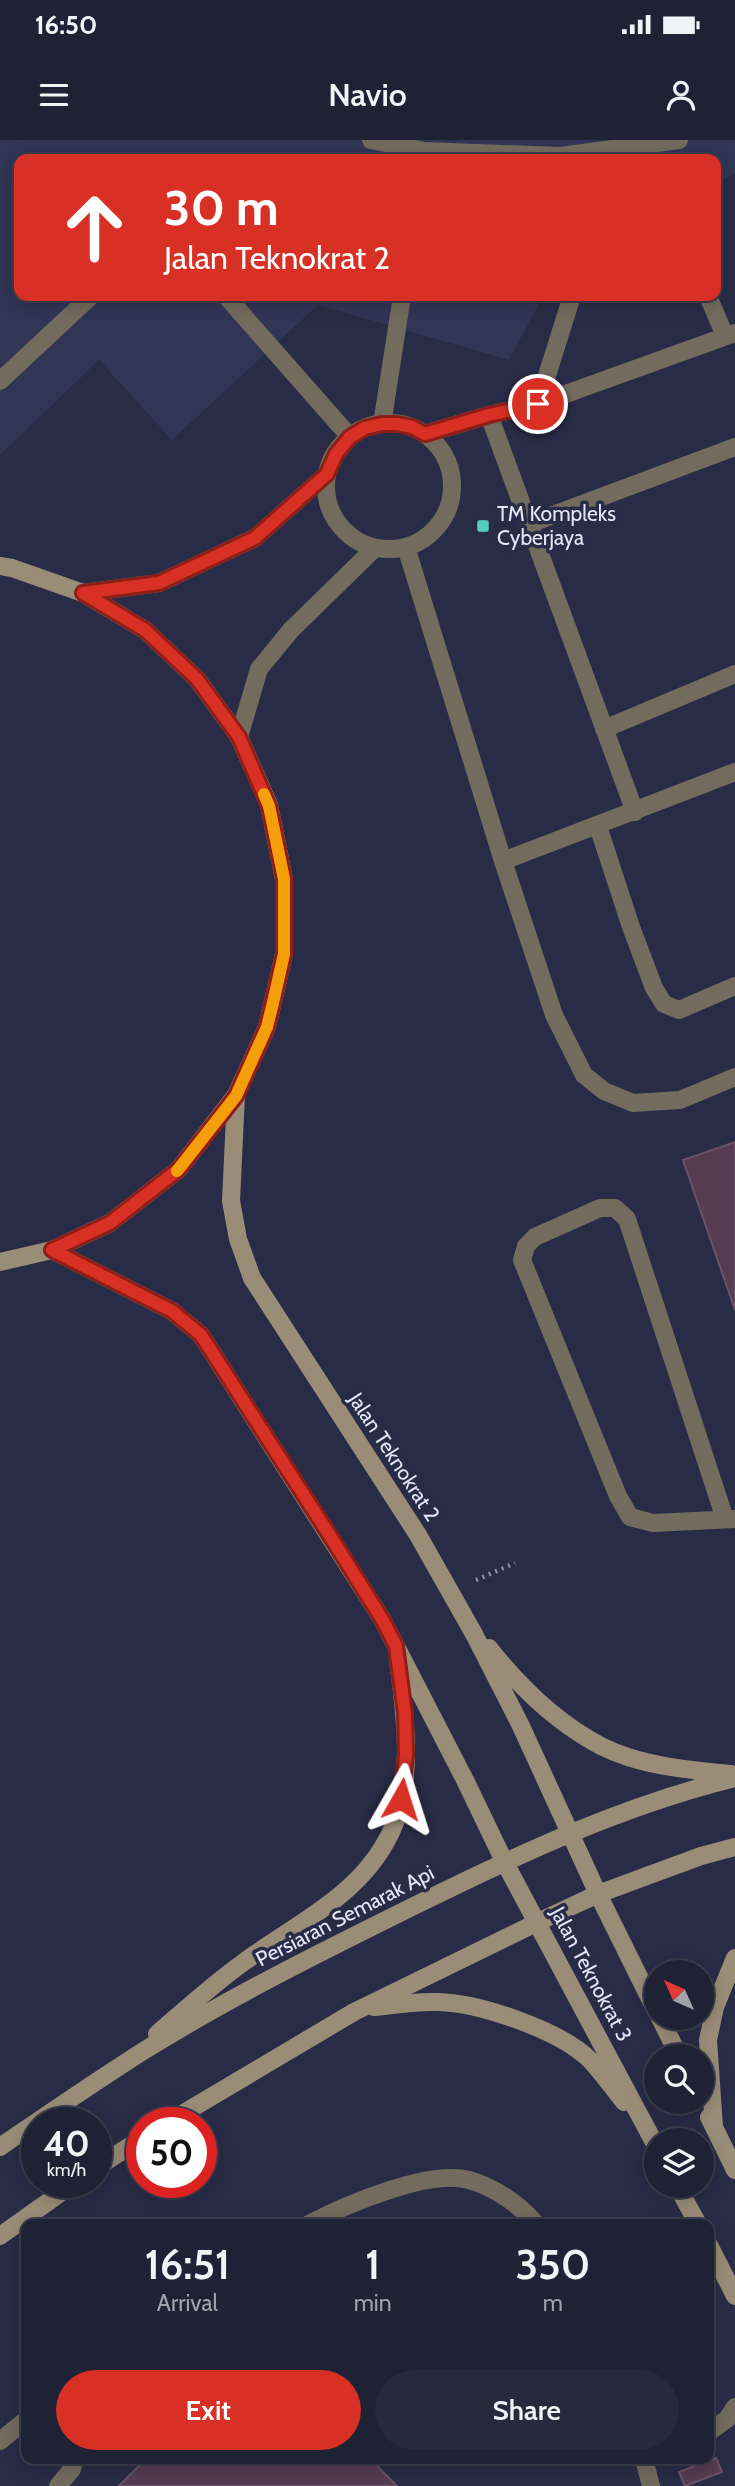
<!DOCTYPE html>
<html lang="en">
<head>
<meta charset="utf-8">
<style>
	:root { --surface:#1f2134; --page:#27293c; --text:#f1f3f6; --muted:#a1a3ac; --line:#3c3e4f; --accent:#d93025 }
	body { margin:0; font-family:Cabin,sans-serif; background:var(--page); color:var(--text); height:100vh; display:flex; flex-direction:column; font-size:26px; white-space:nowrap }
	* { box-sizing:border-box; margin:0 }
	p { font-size:23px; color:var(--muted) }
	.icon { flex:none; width:38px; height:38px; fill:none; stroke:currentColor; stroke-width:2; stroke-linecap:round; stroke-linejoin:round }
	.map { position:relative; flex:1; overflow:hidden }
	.side { position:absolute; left:21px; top:2079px; width:693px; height:245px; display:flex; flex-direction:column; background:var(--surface); border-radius:14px; box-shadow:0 4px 18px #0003,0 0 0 2px var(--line) }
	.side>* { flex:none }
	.guide { position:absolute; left:14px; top:14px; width:707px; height:147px; border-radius:14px; box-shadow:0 4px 18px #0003,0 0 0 2px var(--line); background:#d93025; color:#fff; overflow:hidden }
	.needle { width:46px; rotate:315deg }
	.buttons { position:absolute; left:644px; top:1820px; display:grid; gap:14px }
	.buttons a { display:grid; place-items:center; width:70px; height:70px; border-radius:50%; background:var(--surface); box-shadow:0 4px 18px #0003,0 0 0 2px var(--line); font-size:35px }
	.speed { position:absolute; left:21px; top:1967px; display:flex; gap:14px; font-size:35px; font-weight:700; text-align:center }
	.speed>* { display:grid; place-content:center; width:91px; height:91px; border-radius:50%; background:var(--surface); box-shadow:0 4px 18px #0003,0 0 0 2px var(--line); line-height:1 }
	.speed small { font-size:18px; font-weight:400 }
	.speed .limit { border:10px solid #d22; background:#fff; color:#111 }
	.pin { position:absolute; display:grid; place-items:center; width:60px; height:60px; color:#fff; margin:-30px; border:4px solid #fff; border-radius:50%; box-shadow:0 2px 7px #0007 }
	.me { position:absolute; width:77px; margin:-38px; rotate:6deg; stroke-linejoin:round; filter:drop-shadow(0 0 5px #0008) }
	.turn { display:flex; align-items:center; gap:24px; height:147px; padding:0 35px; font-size:32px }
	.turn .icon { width:91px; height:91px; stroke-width:2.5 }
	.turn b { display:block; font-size:49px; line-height:60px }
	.eta { display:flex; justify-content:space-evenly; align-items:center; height:119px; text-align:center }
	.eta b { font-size:42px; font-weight:600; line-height:49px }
	.action { display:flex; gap:14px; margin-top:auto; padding:14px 35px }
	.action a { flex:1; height:80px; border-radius:42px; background:var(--accent); color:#fff; font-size:28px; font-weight:600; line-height:80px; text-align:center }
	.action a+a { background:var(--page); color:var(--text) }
	.status { display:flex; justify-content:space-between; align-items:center; height:49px; padding:0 35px; background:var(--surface); direction:ltr }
	.status svg { height:19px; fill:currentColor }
	header { display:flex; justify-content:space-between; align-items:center; height:91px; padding:0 35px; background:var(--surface); font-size:32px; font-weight:600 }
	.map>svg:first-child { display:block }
	.built { fill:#313556 }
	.building { fill:#553c51; stroke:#6c5268; stroke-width:2 }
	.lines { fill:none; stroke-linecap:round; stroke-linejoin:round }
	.path { stroke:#9092a8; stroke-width:4.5; stroke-dasharray:2 5; stroke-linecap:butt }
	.service { stroke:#736b5e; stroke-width:18 }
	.secondary { stroke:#9a8d78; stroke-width:18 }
	.route-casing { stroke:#8d1f18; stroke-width:18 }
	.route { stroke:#d93025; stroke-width:12 }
	.slow { stroke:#f59e0b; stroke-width:12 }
	.poi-dot { fill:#57cec1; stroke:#292c46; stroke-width:2.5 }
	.labels { text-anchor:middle; stroke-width:7; stroke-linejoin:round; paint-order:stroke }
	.poi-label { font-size:21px; fill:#e5e7f9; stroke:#292c46; text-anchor:start }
	.street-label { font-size:21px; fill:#e5e7f9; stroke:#292c46 }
</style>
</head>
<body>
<div class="status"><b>16:50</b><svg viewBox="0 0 49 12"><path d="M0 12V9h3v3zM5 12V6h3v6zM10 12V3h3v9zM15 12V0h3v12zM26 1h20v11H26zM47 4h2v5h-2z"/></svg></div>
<header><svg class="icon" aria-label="menu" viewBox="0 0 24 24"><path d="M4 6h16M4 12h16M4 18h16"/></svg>Navio<svg class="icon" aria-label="person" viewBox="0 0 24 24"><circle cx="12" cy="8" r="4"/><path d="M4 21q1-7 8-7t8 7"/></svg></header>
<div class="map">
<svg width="735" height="2346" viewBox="0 0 735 2346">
	<rect width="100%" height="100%" fill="#292c46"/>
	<path class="built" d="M0 0H735V34L716 43V19H19V156H543L509 220 318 165 172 300 99 220 0 315Z"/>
	<path class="building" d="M735 1002V1170L683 1020Z
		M716 2318 722 2332 685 2346 679 2332Z
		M146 2319H370L397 2346H119Z"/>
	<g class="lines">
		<path class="path" d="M476 1440 515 1423"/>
		<path class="service" d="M371 0 424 11 560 16 679 0
			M226 156 350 297
			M708 156 725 196
			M0 241 91 156
			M538 264 572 156
			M489 275 635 672
			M326 346a63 63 0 1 1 126 0a63 63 0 1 1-126 0Z
			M382 284 402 156
			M425 294 489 275 538 264 735 193
			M529 384 735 307
			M406 407 503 721 554 875 584 935 604 951 633 963 680 960 735 937
			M83 453 159 443 255 398 327 334
			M604 589 735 534
			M239 597 259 529 291 490 375 408
			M598 686 631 787 654 848 664 864 679 870 735 846
			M503 721 735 632
			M725 1379 627 1079 615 1068H600L535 1097 526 1106 522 1120 618 1356 630 1377 653 1383 735 1379
			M309 2084C345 2065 429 2029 469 2040 494 2047 519 2064 536 2084
			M709 2292 727 2279 735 2267
			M0 2301 26 2280
			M644 2319 651 2346
			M58 2346 72 2329 75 2319"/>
		<path class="secondary" d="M0 426 12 428 83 453 145 490 197 539 239 597 269 665 284 739V814L267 887 236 955 179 1029 110 1083 52 1110 0 1122
			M236 955 231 1061 238 1099 252 1138 418 1395 474 1494 520 1584 598 1754 656 1871
			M52 1110 172 1171 201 1195 382 1479 465 1640 504 1721 656 2006
			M489 1508C519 1546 557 1583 601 1606 640 1626 688 1630 731 1634
			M374 1867C395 1865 416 1861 438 1862 479 1863 560 1890 590 1920 602 1933 613 1948 624 1962
			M660 1878 679 1916
			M157 1894C186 1869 213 1844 244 1822 297 1783 360 1756 390 1694 415 1645 405 1572 398 1520
			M709 1977 735 2030
			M167 1983 354 1872 538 1782 598 1754 701 1716 735 1707
			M714 1987 708 1900 715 1867 735 1818
			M0 2007C48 1974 96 1941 145 1910 232 1856 325 1810 416 1765 519 1714 622 1666 735 1638
			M96 2028 142 1998
			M677 2046 698 2084
			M0 2096 76 2042
			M709 2105 735 2156"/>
	</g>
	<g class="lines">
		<defs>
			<path id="route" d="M401 1659 406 1615 405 1574 396 1506 382 1479 332 1399 201 1195 172 1171 52 1110 110 1083 179 1029 236 956 267 887 284 814V739L274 690 269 666 239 597 197 539 145 490 83 453 159 443 255 398 327 334 336 314 350 297 365 288 382 284H397L412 287 425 294 489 275 538 264"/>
		</defs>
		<use href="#route" class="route-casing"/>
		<use href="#route" class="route"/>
		<path class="slow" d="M177 1031 236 956 267 887 273 863 284 814V739L269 666 264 654"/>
	</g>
	<rect class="poi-dot" x="476" y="379" width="14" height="14" rx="3.5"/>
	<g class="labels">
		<g class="poi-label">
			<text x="497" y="381">TM Kompleks<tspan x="497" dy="24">Cyberjaya</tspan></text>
		</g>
		<g class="street-label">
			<text transform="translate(394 1317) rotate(57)" y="7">Jalan Teknokrat 2</text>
			<text transform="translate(345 1776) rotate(-27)" y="7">Persiaran Semarak Api</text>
			<text transform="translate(591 1834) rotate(62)" y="7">Jalan Teknokrat 3</text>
		</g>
	</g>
</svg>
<div class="buttons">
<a><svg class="needle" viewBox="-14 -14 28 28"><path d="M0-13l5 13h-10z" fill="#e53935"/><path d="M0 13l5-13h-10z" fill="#a1a3ac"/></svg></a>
<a><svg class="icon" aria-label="search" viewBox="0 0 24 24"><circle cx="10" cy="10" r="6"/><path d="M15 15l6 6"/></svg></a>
<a><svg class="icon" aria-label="layers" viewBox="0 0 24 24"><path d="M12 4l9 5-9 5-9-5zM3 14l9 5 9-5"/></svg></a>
</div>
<div class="speed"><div>40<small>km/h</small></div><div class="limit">50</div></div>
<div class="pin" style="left:538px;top:264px;background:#d93025"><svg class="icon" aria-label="arrive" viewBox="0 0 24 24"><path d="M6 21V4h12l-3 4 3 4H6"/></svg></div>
<svg class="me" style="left:401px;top:1659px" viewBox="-20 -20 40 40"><path d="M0-17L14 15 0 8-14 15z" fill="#d93025" stroke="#fff" stroke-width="4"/></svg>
<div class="guide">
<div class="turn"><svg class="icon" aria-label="ahead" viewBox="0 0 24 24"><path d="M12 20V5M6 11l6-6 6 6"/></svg><div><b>30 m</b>Jalan Teknokrat 2</div></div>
</div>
<section class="side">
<div class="eta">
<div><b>16:51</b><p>Arrival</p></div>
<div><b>1</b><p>min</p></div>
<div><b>350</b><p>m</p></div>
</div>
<div class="action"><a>Exit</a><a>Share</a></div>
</section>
</div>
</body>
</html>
